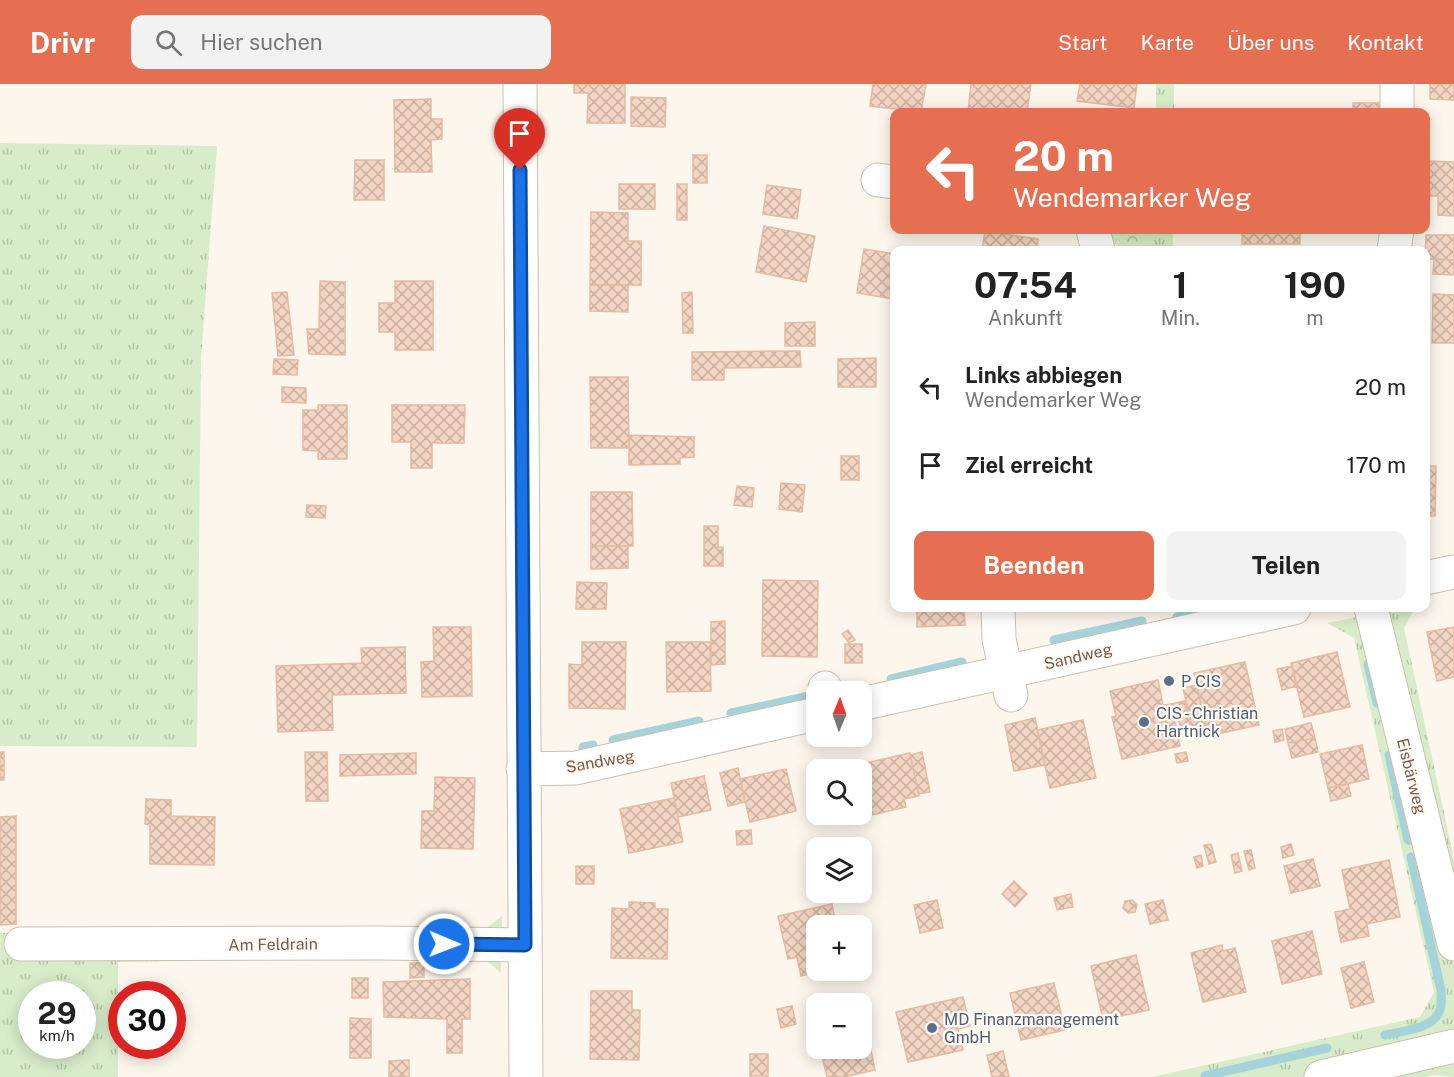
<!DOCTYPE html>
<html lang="de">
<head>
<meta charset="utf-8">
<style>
	:root { --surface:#fff; --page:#f2f2f2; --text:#222; --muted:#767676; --accent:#e76f51 }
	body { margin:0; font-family:"Public Sans",sans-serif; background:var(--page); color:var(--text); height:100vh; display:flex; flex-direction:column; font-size:22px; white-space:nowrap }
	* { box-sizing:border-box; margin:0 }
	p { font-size:20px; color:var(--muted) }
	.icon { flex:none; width:33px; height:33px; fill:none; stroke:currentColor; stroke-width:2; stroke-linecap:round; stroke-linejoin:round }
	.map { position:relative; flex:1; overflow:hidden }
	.sheet { position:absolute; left:890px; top:162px; width:540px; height:366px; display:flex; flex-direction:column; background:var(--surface); border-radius:12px; box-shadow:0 3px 15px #0003 }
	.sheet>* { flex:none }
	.guide { position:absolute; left:890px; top:24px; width:540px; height:126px; border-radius:12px; box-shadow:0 3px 15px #0003; background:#e76f51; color:#fff; overflow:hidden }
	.needle { width:39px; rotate:2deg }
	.fabs { position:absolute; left:806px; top:597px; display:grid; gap:12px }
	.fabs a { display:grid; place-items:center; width:66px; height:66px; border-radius:12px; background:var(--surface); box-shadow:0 3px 15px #0003; font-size:30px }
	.speed { position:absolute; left:18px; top:897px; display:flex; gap:12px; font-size:30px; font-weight:700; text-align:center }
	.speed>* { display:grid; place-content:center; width:78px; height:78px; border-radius:50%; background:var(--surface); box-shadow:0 3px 15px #0003; line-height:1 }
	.speed small { font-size:15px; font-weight:400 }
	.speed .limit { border:9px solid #d22; background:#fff; color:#111 }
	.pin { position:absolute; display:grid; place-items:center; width:51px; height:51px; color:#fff; margin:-62px -26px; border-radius:50% 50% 50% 0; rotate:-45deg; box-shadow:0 0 6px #0007 }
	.pin .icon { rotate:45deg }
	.me { position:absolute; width:66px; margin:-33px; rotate:91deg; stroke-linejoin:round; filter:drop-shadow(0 0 4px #0008) }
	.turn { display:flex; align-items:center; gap:21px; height:126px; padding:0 24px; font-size:27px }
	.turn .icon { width:78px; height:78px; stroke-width:2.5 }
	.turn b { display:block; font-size:42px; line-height:51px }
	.eta { display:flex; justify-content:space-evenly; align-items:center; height:102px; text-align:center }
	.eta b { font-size:36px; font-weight:700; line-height:42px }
	.cta { display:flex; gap:12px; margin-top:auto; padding:12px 24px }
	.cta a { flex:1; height:69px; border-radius:12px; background:var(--accent); color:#fff; font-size:24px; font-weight:700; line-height:69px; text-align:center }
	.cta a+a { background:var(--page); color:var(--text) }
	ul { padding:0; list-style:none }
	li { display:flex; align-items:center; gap:18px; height:78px; padding:0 24px }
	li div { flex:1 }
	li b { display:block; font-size:22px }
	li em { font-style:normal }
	header { display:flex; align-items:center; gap:36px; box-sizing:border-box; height:84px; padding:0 30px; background:var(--accent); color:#fff }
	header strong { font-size:28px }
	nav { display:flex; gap:33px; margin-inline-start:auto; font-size:21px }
	.search { width:420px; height:54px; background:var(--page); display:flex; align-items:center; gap:15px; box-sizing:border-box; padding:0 21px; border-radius:12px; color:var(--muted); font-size:22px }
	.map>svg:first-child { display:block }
	.grass { fill:url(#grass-tufts); fill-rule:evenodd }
	.park { fill:url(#park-crowns) }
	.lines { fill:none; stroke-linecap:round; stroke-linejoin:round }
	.stream { stroke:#a5d3da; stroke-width:9 }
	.building { fill:url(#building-cross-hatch); stroke:#e6bba3; stroke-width:1.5 }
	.minor-casing { stroke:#d1beb0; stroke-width:35 }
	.minor { stroke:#fff; stroke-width:33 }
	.route-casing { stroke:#114b97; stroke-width:15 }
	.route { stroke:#1a73e8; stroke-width:10 }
	.service-dot { fill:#5c6f8a; stroke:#fffaf3; stroke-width:2 }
	.labels { text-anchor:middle; stroke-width:4.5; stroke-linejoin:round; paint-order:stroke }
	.street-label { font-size:16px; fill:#7a5c4d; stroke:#fffaf3 }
	.service-label { font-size:16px; fill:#4e5e75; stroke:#fffaf3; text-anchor:start }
</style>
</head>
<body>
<header>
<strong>Drivr</strong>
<div class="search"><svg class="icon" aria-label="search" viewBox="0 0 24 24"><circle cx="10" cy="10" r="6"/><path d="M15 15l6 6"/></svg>Hier suchen</div>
<nav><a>Start</a><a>Karte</a><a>Über uns</a><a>Kontakt</a></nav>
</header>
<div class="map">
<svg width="1454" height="993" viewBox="0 0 1454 993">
	<defs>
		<pattern id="grass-tufts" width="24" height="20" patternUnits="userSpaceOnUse" patternTransform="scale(1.5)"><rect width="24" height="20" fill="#d8ecc9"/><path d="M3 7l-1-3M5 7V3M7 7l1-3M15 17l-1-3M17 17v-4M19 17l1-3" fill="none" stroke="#b4c2a5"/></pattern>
		<pattern id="park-crowns" width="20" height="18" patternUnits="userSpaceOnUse" patternTransform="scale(1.5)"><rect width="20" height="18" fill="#d8ecc9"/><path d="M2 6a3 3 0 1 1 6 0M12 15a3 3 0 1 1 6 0" fill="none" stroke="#b4c2a5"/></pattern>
		<pattern id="building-cross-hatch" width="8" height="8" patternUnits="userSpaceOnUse" patternTransform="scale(1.5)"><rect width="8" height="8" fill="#f3d5c3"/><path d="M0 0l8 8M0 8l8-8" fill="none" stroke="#cab0a1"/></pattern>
	</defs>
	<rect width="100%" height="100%" fill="#fdf6ec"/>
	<path class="grass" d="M1156 0H1174V28H1156Z
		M0 59 217 62 201 274 197 663 0 662Z
		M1153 146H1173V166H1153Z
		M1403 524H1415L1404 544 1454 775V993L1435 991 1424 993H1152L1420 933 1434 908 1354 554 1327 539Z
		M502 832 501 889 481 872 118 878V993H0V849L488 843ZM32 910H82V962H32Z"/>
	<path class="park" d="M1105 146H1153V166C1136 166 1109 167 1105 146Z"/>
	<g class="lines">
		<path class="stream" d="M1177 533 1219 524
			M1054 556 1142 537
			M1368 580 1377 619
			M891 595 962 578
			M838 606 853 602
			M731 629 809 612
			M613 656 699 637
			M583 663 593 661
			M1389 671 1408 756
			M1385 951C1402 947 1434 945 1440 926 1442 920 1441 912 1441 906L1411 773
			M1205 992 1327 964"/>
	</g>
	<path class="building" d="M574 0H625V39H587L588 9H574Z
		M873 0H926L921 28 870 22Z
		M971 0H1031L1027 28H968Z
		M1080 0H1137L1134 24 1077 17Z
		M1430 0H1454V16L1430 15Z
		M631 13 666 14 665 43 631 42Z
		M431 15V35H442V55L431 56 432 88H395L394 16Z
		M1353 19H1379V28H1353Z
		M693 71H707V99H693Z
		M355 76H384V116H354Z
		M1427 77 1454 78V132L1438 131V112H1426Z
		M619 100H655V125H619Z
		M677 100H687V136H677Z
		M767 101 801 106 797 135 763 130Z
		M591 128 628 129V157H641V201H590Z
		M764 142 815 152 806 198 756 188Z
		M1242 146H1300V160H1242Z
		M985 147 1038 155 1037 166H982Z
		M1426 151H1454V176L1425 175Z
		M864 165 894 170V215L857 209Z
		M1434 175 1454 176V191L1433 190Z
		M320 197 345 198V271L309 270 307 245H319Z
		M395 197H433V266H395V248H379V219H395Z
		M590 201H628V228L590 227Z
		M287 208 294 271 278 272 272 209Z
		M692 208 693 249H683L682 209Z
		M1433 210 1454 211V259H1432Z
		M815 238V262H785V239Z
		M800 267 801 283 724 284V296H692V268Z
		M876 274V303H838V275Z
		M274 275 298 276 297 291 273 290Z
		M590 293H628L629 364H591Z
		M282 303 306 304V319L282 318Z
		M318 321H347V375H318V367L303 366V326H318Z
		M392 321H465L464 359H432V384H411V358H392Z
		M629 351 694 353V373L680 374V380L629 381Z
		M841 372H859V396H841Z
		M1425 382H1436L1435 432H1425Z
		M781 399 805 401 802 428 779 425Z
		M737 402 754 404 752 423 734 421Z
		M591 408H632L633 462H591Z
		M307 421 326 422 325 434 306 433Z
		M704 442H718V463H723V482H704Z
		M591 462H628V484L591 485Z
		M763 496 818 497 817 573 762 572Z
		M577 498 607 499 606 525H576Z
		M917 524H964L965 541 917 543Z
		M725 537V580L711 581V538Z
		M433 543H471L472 612 422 613 421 578 434 577Z
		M1454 543V593L1437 597 1427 548Z
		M848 546 855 556 849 559 842 550Z
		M582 558H626L625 625 569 624V580L582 581Z
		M666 558H710L711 607 667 608Z
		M845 560H862V579H845Z
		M405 563 406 609 332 611 333 646 278 648 276 582 362 579 361 564Z
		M1337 568 1350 623 1304 633 1291 579Z
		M1245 578 1259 641 1208 652 1194 589Z
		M1292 582 1297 602 1282 606 1277 585Z
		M1158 596 1163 621 1171 620 1180 662 1122 675 1112 633 1116 632 1110 607Z
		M1197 601 1205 642 1192 645 1183 604Z
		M1185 617 1190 640 1181 643 1171 620Z
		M1035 634 1045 681 1014 687 1005 641Z
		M1083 636 1096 694 1050 704 1037 646Z
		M1311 639 1315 654 1288 659 1285 645Z
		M1282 645 1284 656 1275 658 1273 647Z
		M1315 654 1318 668 1292 674 1288 659Z
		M1362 661 1369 695 1328 704 1320 670Z
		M0 668H4V696H0Z
		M305 668H327L328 717H306Z
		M922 668 930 708 919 710 910 671Z
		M1186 668 1188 677 1177 679 1175 670Z
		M416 669V690L340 692V671Z
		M910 669 919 712 904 715 906 723 859 734 861 686H849L848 683Z
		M738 684 745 718 728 722 720 689Z
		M786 685 796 727 750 738 740 695Z
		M704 692 711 726 678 733 671 699Z
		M435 693 475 694 473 765 421 764 422 727H434Z
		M1348 700 1351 712 1331 717 1328 704Z
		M674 714 683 758 629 769 620 725Z
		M146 715 171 716V732L215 733 214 781 150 780V741L145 740Z
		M16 732V840L0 841V733Z
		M751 746 752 760 737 761 736 747Z
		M1211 760 1216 778 1209 780 1204 761Z
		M1291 760 1294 771 1283 774 1281 763Z
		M1251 766 1255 784 1249 786 1244 767Z
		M1238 769 1242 787 1235 789 1231 771Z
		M816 770V785L810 786 807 772Z
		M1201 771 1203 782 1197 784 1194 773Z
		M1313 775 1320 802 1291 809 1284 782Z
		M1389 776 1400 833 1367 840 1369 852 1341 858 1335 828 1350 825 1342 786Z
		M576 782H594V800H576Z
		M1014 797 1027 810 1015 823 1002 810Z
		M830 808H858V813L832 818Z
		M1071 810 1073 823 1057 826 1054 814Z
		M937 816 943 844 920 849 914 821Z
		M1132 816 1137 821 1135 828 1128 829 1123 824 1125 817Z
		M1163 816 1168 836 1150 840 1145 820Z
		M629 818 655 819V825H668L667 875 611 874 612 824 629 825Z
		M832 820 836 842H816V886H825L801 892 797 873 788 875 778 832Z
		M1312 847 1322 890 1282 900 1272 857Z
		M1222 861 1223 867 1235 864 1246 908 1203 918 1191 869Z
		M1136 871 1149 926 1103 936 1091 882Z
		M1364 878 1374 918 1351 924 1341 884Z
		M410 879H424V893L410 894Z
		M352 894H368V914H352Z
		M470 895V935H462V969H447V935L384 933 383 898Z
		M1054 899 1065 946 1021 956 1010 909Z
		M591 907H632V926H640L639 976 590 975Z
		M963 913 970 942 958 945 963 966 908 978 896 928Z
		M861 916 875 986 844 993H827L820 964H861V920H846Z
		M792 922 796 940 781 944 777 925Z
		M350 934 371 935V974H350Z
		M1003 967 1009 993H992L987 971Z
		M750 970H768V992H750Z
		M409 976V993H389V977Z"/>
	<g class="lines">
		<defs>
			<path id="minor" d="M520 0 526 993
				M1397 0V28
				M878 96 894 98
				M1093 146 1098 166
				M1394 166 1397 146
				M1425 494 1454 488
				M998 524 999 555 1011 611
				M1371 524 1454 860
				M825 604V608
				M861 620 1294 524
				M523 685 576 684 816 630
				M21 860 380 859 525 861
				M1321 993 1454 962"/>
		</defs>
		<use href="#minor" class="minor-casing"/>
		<use href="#minor" class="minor"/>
	</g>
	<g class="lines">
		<defs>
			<path id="route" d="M444 860 525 861 520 86"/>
		</defs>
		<use href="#route" class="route-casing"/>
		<use href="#route" class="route"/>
	</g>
	<g class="service-dot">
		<circle cx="1169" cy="597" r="6"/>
		<circle cx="1144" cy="638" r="6"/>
		<circle cx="932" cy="944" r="6"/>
	</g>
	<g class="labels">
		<g class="street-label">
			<text transform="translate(1078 572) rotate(-13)" y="6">Sandweg</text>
			<text transform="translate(600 677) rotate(-10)" y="6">Sandweg</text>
			<text transform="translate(1412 692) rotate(76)" y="6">Eisbärweg</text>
			<text transform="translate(273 860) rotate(-1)" y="6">Am Feldrain</text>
		</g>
		<g class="service-label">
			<text x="1181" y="603">P CIS</text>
			<text x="1156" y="635">CIS - Christian<tspan x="1156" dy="18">Hartnick</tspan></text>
			<text x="944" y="941">MD Finanzmanagement<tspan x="944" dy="18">GmbH</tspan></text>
		</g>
	</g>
</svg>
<div class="fabs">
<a><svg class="needle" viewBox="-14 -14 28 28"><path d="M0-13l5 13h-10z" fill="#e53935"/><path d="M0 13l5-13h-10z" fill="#767676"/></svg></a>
<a><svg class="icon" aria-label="search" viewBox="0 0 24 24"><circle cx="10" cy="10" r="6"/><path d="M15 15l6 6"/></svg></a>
<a><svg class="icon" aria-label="layers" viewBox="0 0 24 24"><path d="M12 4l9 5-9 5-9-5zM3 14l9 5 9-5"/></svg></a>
<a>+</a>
<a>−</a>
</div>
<div class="speed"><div>29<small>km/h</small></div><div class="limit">30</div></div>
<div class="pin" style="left:520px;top:86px;background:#d93025"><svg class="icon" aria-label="arrive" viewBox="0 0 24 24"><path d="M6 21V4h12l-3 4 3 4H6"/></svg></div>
<svg class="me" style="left:444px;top:860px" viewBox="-20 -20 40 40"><circle r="17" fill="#1a73e8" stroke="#fff" stroke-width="3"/><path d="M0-11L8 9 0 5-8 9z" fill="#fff"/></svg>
<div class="guide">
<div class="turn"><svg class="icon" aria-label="left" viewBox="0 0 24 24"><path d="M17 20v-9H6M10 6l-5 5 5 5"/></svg><div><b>20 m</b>Wendemarker Weg</div></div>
</div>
<section class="sheet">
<div class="eta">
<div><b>07:54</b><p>Ankunft</p></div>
<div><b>1</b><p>Min.</p></div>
<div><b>190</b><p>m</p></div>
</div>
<ul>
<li><svg class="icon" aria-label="left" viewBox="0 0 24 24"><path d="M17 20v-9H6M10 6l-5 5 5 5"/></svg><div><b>Links abbiegen</b><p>Wendemarker Weg</p></div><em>20 m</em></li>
<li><svg class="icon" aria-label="arrive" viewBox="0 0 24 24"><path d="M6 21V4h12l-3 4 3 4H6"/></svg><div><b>Ziel erreicht</b></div><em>170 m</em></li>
</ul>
<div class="cta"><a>Beenden</a><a>Teilen</a></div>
</section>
</div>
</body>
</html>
